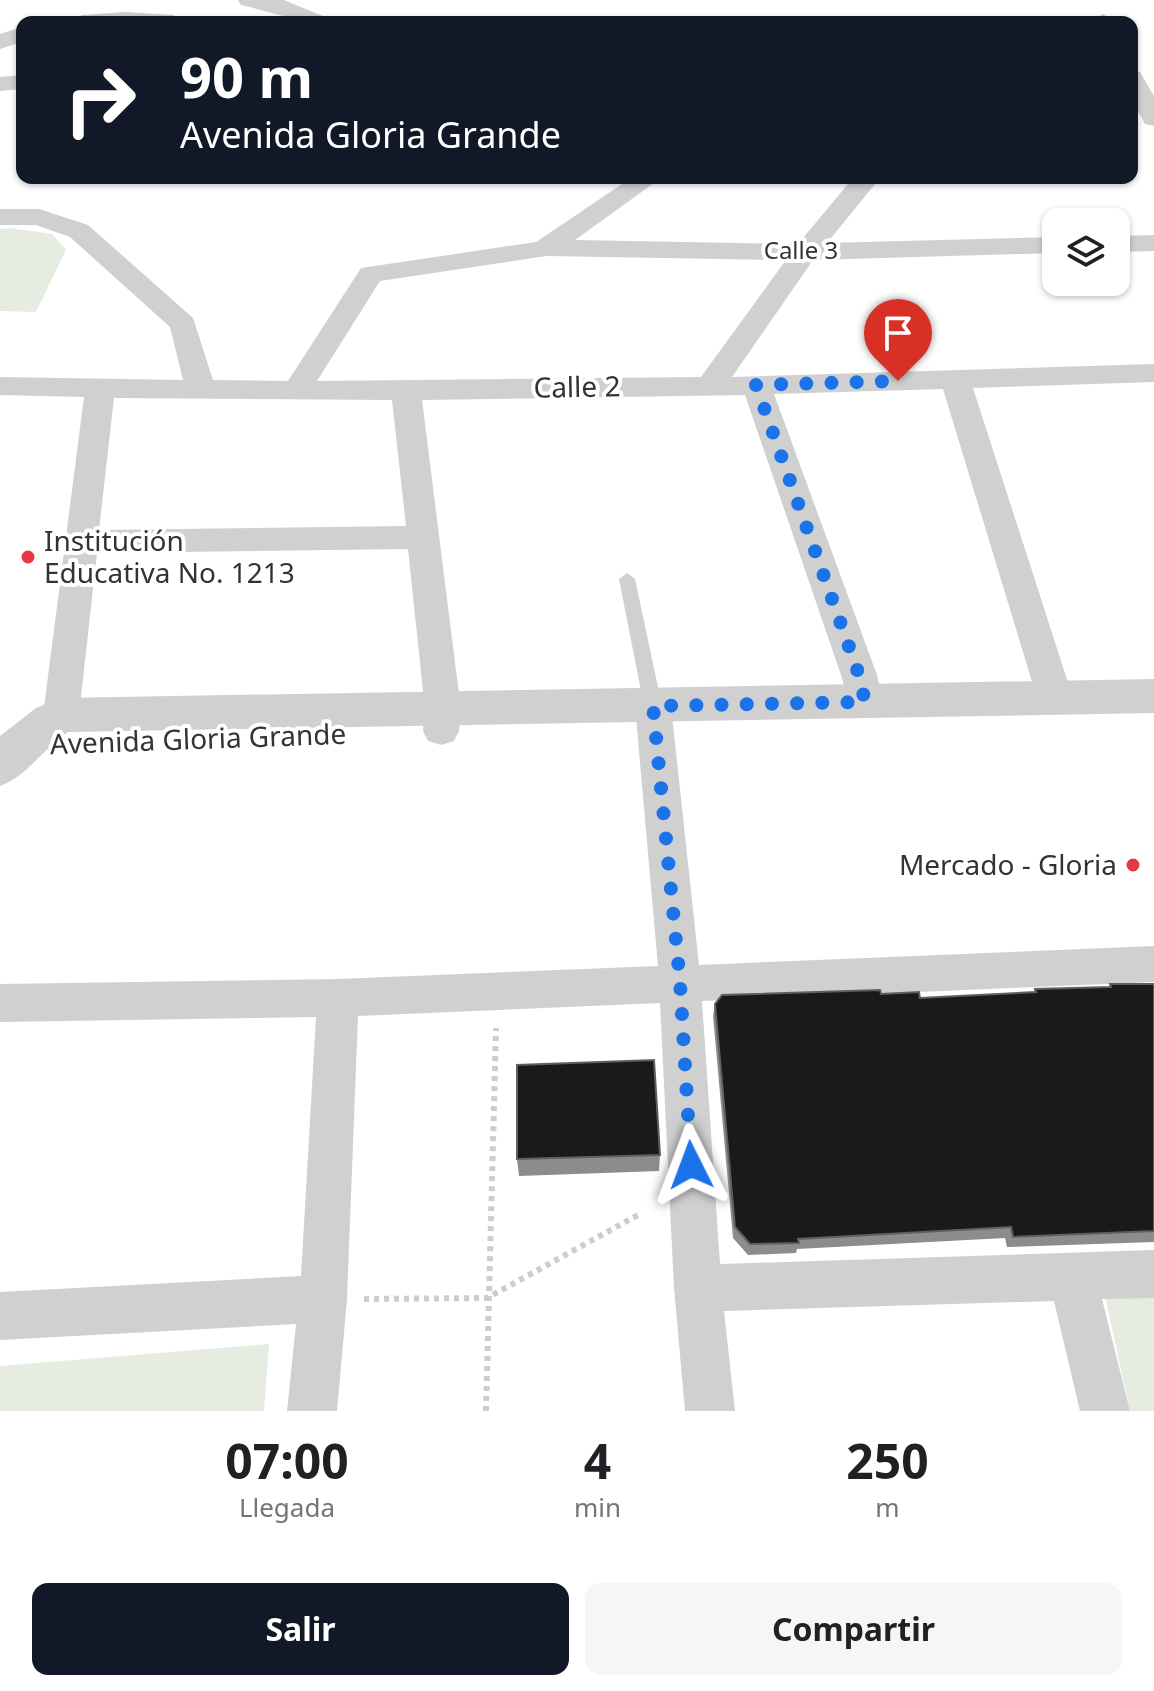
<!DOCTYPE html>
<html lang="es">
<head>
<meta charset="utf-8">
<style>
	:root { --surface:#fff; --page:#f6f6f6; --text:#202124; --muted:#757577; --accent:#111827 }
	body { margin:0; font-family:"Noto Sans",sans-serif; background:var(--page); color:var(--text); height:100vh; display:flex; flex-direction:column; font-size:30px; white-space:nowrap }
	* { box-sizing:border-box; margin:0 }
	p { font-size:26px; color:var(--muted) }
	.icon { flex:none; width:44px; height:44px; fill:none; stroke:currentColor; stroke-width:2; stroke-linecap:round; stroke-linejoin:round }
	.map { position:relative; height:1411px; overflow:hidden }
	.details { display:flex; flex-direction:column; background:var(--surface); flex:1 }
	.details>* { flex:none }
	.top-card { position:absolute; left:16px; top:16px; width:1122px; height:168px; border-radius:16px; box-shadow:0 2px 6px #0004; background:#111827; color:#fff; overflow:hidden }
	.controls { position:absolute; left:1042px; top:208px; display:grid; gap:16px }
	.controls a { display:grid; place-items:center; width:88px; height:88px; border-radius:16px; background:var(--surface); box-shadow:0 2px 6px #0004; font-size:40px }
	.pin { position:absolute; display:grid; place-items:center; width:68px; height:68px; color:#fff; margin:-82px -34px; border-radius:50% 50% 50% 0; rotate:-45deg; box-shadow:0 0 8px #0007 }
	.pin .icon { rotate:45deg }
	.me { position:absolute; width:88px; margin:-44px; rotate:357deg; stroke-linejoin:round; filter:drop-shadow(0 0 6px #0008) }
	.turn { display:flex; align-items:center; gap:28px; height:168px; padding:0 32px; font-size:36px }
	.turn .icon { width:104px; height:104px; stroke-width:2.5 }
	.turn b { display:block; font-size:56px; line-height:68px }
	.eta { display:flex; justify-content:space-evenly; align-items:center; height:136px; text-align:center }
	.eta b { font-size:48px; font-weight:700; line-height:56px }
	.cta { display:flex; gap:16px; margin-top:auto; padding:16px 32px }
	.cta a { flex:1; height:92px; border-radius:16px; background:var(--accent); color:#fff; font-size:32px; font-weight:700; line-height:92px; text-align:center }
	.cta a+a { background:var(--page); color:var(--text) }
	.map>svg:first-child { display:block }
	.green { fill:#e6ecdf }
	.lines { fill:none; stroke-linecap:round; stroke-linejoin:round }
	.path { stroke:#cdcdcd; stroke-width:6; stroke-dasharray:5 5; stroke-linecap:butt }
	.service { fill:#d0d0d0; fill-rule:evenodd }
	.minor { fill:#d0d0d0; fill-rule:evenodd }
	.tertiary { fill:#d0d0d0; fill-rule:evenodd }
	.wall { fill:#8c8c8c }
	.building { fill:#1a1a1a; stroke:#5f5f5f; stroke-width:2 }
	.route { stroke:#1a73e8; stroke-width:14; stroke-dasharray:0 25.2 }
	.poi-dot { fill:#e63946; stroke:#fff; stroke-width:3 }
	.labels { text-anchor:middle; stroke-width:8; stroke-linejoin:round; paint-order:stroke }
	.far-street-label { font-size:24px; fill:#333; stroke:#fff }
	.street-label { font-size:28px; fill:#333; stroke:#fff }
	.poi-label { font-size:28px; fill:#333; stroke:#fff; text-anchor:start }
</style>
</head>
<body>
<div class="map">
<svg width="1154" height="1411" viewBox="0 0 1154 1411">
	<rect width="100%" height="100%" fill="#fff"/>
	<path class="green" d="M10 228 52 234 66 250 36 312 0 311V229Z
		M1154 1285V1411H1130L1103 1287Z
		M269 1344 264 1411H0V1366Z"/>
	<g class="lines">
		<path class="path" d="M364 1299 487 1298 638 1215
			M486 1411 496 1028"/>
		<path class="service" d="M627 573 635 579 662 706 659 711H647L644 706 619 579Z"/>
		<path class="minor" d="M238 0H284L325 17 328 22C298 22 271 12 241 5Z
			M125 12 173 15 184 22H71L82 15Z
			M1103 14 1115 22 1092 21Z
			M22 27V42L0 49V34Z
			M1132 70 1140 72 1154 96V126L1145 124 1132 100Z
			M22 75V89L0 91V77Z
			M631 178H661L575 240 798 244 853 178H880L827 243 1056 237V253L813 260 732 377 1154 364V382L973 388 1073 698 1068 708 1055 712 1042 708 1037 698 943 389 774 394 877 675 883 702 878 712 865 716 852 712 841 675 745 395 422 400 461 710 459 731 454 741 441 745 428 741 423 731 425 710 408 549 97 553 79 715 74 725 61 729 48 725 43 715 84 397 0 395V377L183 380 170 327 70 237 36 225H0V209H39L88 225 193 318 213 380 288 381 361 268 536 242ZM547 256 786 260 701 377 317 381 380 281ZM114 398 392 400 406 526 99 530Z
			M1154 235V251L1116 252V236Z
			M653 692 666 696 671 706 699 965 1154 946V982L702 1001 720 1264 1154 1250V1298L1102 1299 1130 1411H1080L1054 1301 724 1311 735 1411H685L674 1288 660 1003 358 1016 347 1299 337 1411H287L296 1324 0 1340V1292L301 1276 316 1017 0 1022V984L338 979 658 966 635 706 640 696Z"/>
		<path class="tertiary" d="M1154 679V713L68 732C44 748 26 777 0 786V736L36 708 61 698Z"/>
	</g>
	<path class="wall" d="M1110 984H1154V1242L1007 1247 1005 1238 797 1249 796 1253 748 1255 733 1238 713 1016 715 1004 881 994 920 998 1034 992 1035 989 1109 987Z
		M660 1155 659 1171 519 1176 517 1159Z"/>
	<path class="building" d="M1110 984H1154V1231L1013 1237 1011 1227 798 1239 799 1243 750 1244 735 1227 715 1004 722 995 880 990 881 994 919 992 920 998 1036 992 1035 989 1111 987Z
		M654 1060 660 1155 517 1159V1065Z"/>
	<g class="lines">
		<path class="route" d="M691 1165 680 982 653 706 865 702 859 675 756 385 898 381"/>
	</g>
	<g class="poi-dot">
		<circle cx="28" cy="557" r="8"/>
		<circle cx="1133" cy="865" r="8"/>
	</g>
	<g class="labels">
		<g class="far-street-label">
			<text x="801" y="259">Calle 3</text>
		</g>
		<g class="street-label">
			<text transform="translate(577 387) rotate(-1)" y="10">Calle 2</text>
			<text transform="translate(198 739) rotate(-2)" y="10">Avenida Gloria Grande</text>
		</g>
		<g class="poi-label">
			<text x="44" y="551">Institución<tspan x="44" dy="32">Educativa No. 1213</tspan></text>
			<text x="1117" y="875" text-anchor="end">Mercado - Gloria</text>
		</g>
	</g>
</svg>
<div class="controls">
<a><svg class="icon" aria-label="layers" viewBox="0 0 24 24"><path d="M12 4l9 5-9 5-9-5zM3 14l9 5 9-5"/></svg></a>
</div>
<div class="pin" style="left:898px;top:381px;background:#d93025"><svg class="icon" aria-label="arrive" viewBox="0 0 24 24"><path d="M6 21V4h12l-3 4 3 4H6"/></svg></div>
<svg class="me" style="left:691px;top:1165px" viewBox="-20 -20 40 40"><path d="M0-17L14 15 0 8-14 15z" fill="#1a73e8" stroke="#fff" stroke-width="4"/></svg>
<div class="top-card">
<div class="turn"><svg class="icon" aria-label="right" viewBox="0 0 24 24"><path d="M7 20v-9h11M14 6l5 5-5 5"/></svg><div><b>90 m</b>Avenida Gloria Grande</div></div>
</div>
</div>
<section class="details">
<div class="eta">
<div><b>07:00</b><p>Llegada</p></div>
<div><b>4</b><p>min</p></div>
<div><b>250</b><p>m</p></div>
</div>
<div class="cta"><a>Salir</a><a>Compartir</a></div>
</section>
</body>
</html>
